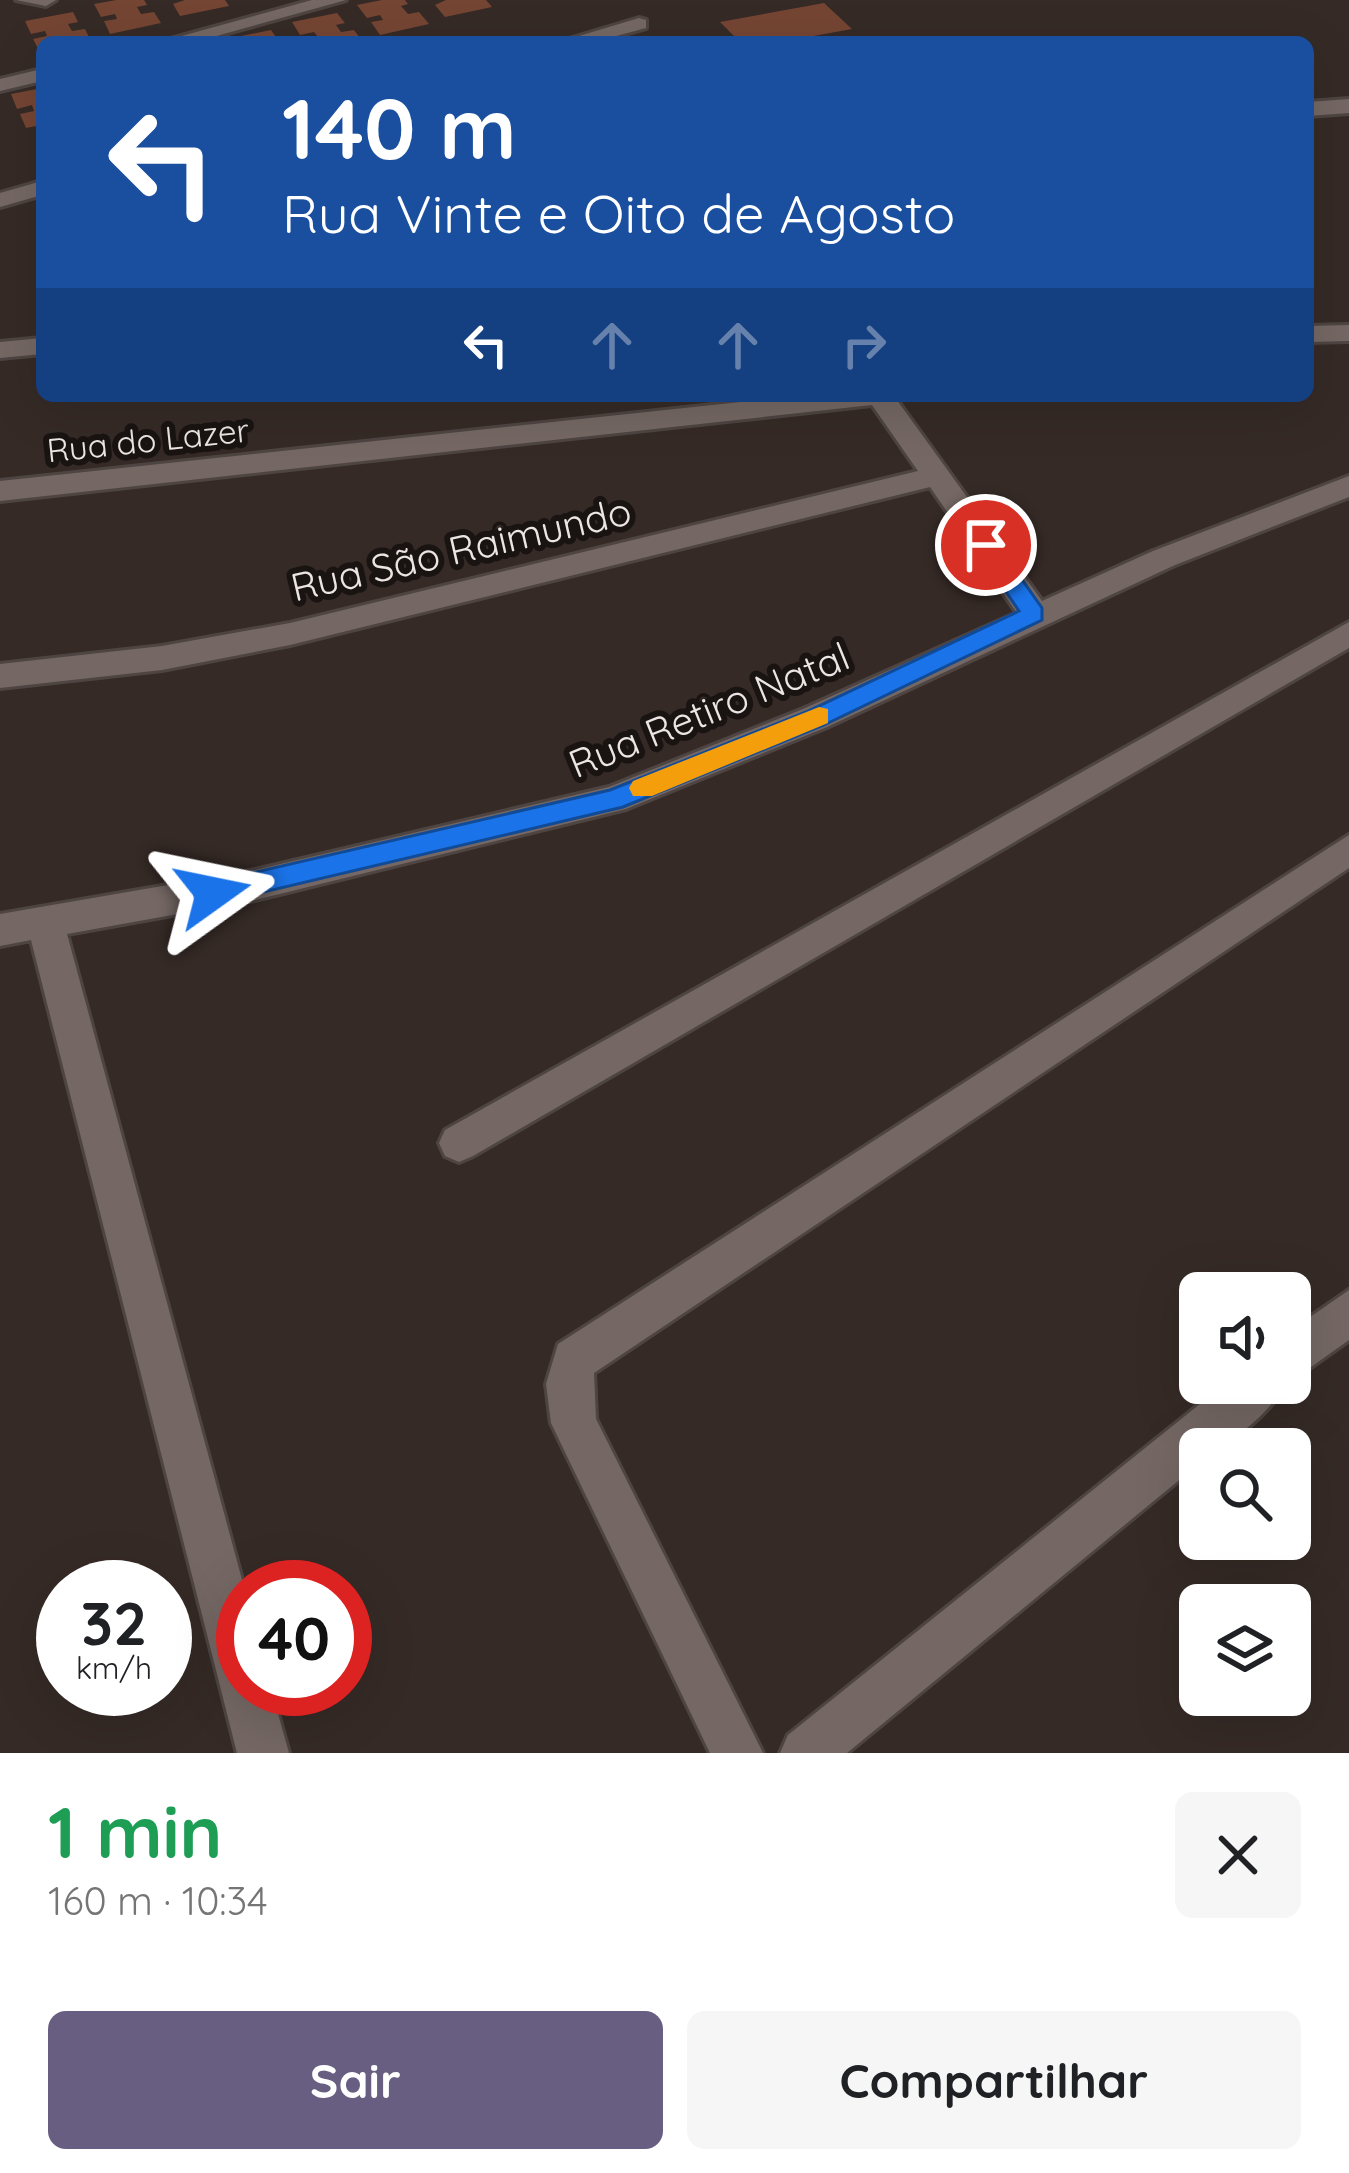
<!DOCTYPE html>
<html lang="pt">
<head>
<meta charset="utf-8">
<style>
	:root { --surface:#fff; --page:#f6f6f6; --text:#202124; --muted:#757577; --accent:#685e81 }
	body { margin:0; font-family:Quicksand,sans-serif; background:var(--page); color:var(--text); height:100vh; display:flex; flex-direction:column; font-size:45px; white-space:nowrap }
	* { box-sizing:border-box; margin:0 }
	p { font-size:39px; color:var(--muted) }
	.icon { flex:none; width:66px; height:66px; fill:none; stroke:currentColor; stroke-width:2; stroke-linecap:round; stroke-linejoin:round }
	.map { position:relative; height:1753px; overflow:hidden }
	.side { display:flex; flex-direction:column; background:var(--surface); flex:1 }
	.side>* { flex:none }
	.banner { position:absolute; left:36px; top:36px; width:1278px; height:366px; border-radius:18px; box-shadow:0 12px 48px #0002; background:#1a4fa0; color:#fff; overflow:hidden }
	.buttons { position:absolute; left:1179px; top:1272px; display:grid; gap:24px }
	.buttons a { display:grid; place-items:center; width:132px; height:132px; border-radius:18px; background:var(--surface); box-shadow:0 12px 48px #0002; font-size:60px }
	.speed { position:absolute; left:36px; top:1560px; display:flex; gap:24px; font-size:60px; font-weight:700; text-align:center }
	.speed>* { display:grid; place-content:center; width:156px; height:156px; border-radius:50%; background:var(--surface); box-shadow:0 12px 48px #0002; line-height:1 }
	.speed small { font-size:30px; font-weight:400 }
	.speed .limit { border:18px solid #d22; background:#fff; color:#111 }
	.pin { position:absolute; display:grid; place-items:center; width:102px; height:102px; color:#fff; margin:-51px; border:6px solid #fff; border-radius:50%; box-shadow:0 3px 12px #0007 }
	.me { position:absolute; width:132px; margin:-66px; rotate:78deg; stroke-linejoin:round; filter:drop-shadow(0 0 9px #0008) }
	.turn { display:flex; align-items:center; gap:42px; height:252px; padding:0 48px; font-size:54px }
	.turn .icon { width:156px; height:156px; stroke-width:2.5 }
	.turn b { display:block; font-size:84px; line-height:102px }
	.lanes { display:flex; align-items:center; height:114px; padding:0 48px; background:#0003; justify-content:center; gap:60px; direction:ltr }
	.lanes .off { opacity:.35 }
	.round { display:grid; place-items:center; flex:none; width:126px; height:126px; border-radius:18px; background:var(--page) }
	.summary { display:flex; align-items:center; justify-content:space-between; height:204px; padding:0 48px }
	h1 { font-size:72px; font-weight:700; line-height:90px; color:#1e9e55 }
	.button { display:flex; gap:24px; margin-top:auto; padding:24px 48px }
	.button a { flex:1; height:138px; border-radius:18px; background:var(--accent); color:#fff; font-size:48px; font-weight:700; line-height:138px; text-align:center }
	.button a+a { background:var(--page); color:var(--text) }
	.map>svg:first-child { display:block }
	.building { fill:#754533 }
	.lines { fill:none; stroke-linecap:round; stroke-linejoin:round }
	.minor-casing { stroke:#4e4542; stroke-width:6 }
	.minor { fill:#756864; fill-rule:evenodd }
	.route { fill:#1a73e8; stroke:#114b97; stroke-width:3 }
	.slow { fill:#f59e0b }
	.labels { text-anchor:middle; stroke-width:12; stroke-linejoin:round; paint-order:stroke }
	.far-street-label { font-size:33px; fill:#ece5e3; stroke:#191412 }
	.street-label { font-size:39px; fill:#ece5e3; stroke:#191412 }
</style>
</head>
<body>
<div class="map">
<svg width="1349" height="1753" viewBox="0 0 1349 1753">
	<rect width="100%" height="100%" fill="#352a26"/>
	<path class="building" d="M116 0H144L147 5 137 7 141 14 154 12 161 23 110 34 104 21 117 19 115 14 101 17 94 4Z
		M185 0H225L229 6 180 16 173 4Z
		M382 0H405L408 4 401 6 408 14 419 12 429 24 380 35 371 22 383 20 380 15 367 18 357 5Z
		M446 0H486L492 7 445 17 435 5Z
		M824 3 852 29 781 42H740L720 22Z
		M73 12 78 22 68 24 72 31 85 29 91 41 42 42V56L33 39 47 36 45 31 31 34 25 21Z
		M337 13 345 23 336 25 341 32 354 30 363 42H304L318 37 314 32 300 35 292 22Z
		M271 30 278 40 221 42V40Z
		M42 88V125L26 128 20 114 34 111 32 105 17 109 11 94Z"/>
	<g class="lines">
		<defs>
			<path id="minor" d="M16 0H56L46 6Z
				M312 0H346L195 42H160Z
				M639 18 646 20V28L594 42H559Z
				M42 69V81L0 91V79Z
				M1349 99V113L1308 116V102Z
				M42 181V195L0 207V193Z
				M1349 325V341L1308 342V326Z
				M42 338V354L0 358V342Z
				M796 396H894L1042 601 1153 551 1349 476V497L1175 565 827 727 626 809 255 900 67 934 244 1587 243 1689H271L289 1753H237L31 940 0 946V914L255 870 609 787 803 709 1017 613 930 487 290 645 162 670 0 688V664L162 646 290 623 918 471 872 405 0 501V481Z
				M1349 622V648L473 1156 459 1162 445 1156 439 1143 445 1130Z
				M1349 835V868L594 1373 596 1419 763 1753H710L551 1423 546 1384 558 1344Z
				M1349 1290V1340L1290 1382V1331Z
				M1226 1383H1285C1273 1410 1230 1449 1200 1449V1463L847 1753H780L788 1735Z"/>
		</defs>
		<use href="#minor" class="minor-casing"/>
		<use href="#minor" class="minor"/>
	</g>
	<path class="route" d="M986 538 994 540 1042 608V620L824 725 623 807 213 904 199 893 213 882 610 790 806 712 1019 611 974 545Z"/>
	<path class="slow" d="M819 707 828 709V723L652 796H633L629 788 633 781Z"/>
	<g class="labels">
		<g class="far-street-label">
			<text transform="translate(148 440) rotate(-6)" y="12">Rua do Lazer</text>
		</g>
		<g class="street-label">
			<text transform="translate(461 549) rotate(-13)" y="14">Rua São Raimundo</text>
			<text transform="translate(709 710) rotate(-22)" y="14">Rua Retiro Natal</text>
		</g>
	</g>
</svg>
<div class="buttons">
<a><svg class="icon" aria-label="sound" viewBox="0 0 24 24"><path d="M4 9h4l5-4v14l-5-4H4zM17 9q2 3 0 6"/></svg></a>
<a><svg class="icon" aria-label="search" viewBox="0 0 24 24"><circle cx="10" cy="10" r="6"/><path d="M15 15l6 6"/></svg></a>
<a><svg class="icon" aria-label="layers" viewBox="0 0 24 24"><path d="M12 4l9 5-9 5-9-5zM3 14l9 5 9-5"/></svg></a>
</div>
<div class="speed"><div>32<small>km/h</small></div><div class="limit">40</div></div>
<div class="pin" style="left:986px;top:545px;background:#d93025"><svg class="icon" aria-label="arrive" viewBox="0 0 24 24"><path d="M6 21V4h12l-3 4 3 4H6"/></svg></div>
<svg class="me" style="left:213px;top:893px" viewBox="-20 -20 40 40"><path d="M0-17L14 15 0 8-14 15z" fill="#1a73e8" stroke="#fff" stroke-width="4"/></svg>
<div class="banner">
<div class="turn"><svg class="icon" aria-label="left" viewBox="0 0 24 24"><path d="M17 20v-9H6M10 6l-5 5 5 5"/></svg><div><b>140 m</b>Rua Vinte e Oito de Agosto</div></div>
<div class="lanes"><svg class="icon" aria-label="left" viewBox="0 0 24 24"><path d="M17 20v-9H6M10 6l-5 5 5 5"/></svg><svg class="icon off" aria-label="ahead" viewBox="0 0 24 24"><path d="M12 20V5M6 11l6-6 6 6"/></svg><svg class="icon off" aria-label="ahead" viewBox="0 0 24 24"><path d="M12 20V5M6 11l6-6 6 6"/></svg><svg class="icon off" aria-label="right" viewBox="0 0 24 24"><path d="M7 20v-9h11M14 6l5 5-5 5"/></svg></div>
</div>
</div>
<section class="side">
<div class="summary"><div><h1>1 min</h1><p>160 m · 10:34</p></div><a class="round"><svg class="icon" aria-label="close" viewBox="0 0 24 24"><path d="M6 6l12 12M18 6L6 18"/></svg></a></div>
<div class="button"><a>Sair</a><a>Compartilhar</a></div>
</section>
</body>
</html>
